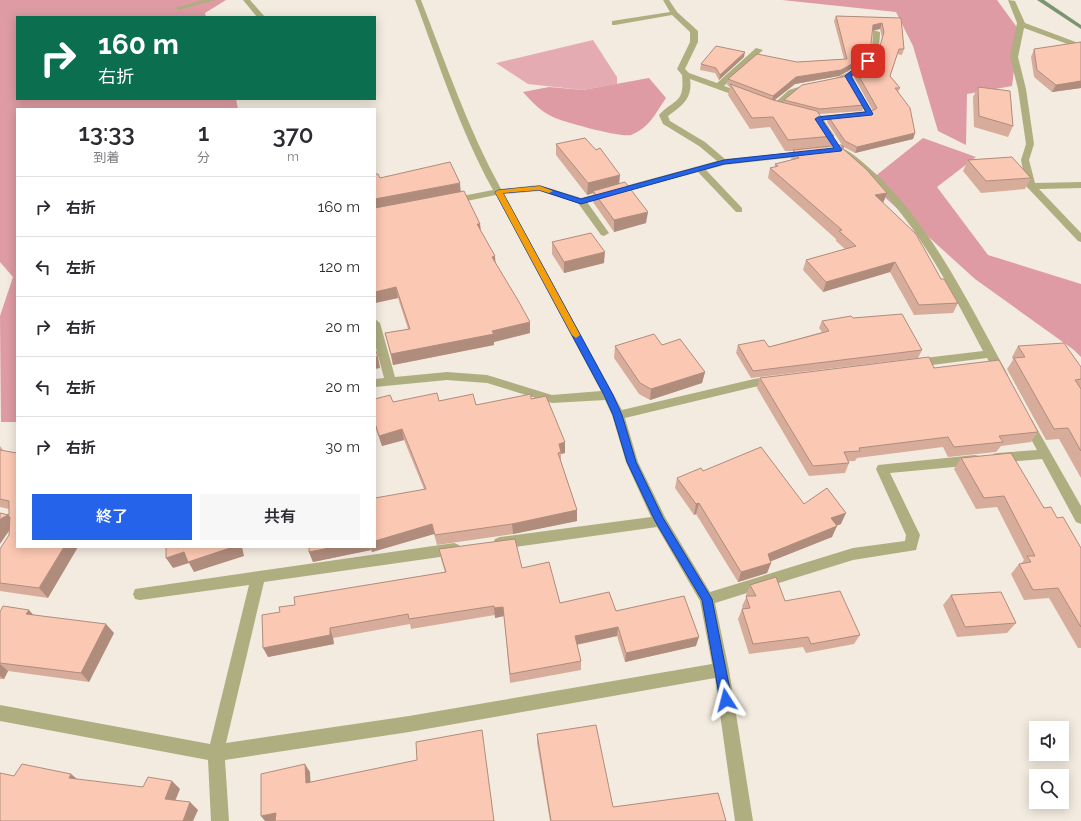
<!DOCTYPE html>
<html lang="ja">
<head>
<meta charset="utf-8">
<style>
	:root { --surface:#fff; --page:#f7f7f7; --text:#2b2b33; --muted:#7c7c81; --line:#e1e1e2; --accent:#2563eb }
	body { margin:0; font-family:Raleway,"Noto Sans JP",sans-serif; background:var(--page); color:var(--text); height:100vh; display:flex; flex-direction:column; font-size:15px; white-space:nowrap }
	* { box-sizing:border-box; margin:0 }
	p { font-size:13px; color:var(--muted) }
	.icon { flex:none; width:22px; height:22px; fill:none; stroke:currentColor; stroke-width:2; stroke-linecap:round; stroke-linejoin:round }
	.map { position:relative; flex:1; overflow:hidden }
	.panel { position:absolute; left:16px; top:108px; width:360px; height:440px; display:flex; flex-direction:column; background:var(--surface); border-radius:0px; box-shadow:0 2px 10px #0003 }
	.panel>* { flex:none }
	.guide { position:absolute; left:16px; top:16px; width:360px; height:84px; border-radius:0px; box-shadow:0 2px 10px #0003; background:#0b6e4f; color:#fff; overflow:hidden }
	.tools { position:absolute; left:1029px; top:721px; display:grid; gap:8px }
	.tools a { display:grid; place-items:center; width:40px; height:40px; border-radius:0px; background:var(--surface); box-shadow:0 2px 10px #0003; font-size:20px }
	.pin { position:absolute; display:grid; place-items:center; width:34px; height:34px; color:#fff; margin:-17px; border-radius:8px; box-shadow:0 2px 6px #0006 }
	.me { position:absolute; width:44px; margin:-22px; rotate:351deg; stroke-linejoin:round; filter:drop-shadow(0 0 3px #0008) }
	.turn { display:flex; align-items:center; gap:14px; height:84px; padding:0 16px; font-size:18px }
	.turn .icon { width:52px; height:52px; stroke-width:2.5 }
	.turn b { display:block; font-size:28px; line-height:34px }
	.eta { display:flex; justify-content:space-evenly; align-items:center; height:68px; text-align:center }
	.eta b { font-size:24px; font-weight:600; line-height:28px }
	.button { display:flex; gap:8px; margin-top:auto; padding:8px 16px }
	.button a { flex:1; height:46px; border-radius:0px; background:var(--accent); color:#fff; font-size:16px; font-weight:600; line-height:46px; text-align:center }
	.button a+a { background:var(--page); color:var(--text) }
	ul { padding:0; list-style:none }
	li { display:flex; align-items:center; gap:12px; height:60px; padding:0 16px; border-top:1px solid var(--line) }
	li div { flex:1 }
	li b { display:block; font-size:15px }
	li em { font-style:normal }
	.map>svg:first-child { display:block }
	.green { fill:#e5abb2 }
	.forest { fill:#de9ba3 }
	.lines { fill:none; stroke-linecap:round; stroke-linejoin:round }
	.stream { fill:#7b9571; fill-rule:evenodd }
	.minor { fill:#afae80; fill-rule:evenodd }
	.wall { fill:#d8ac9a; fill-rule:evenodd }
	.shaded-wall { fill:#b08c7d }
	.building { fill:#fbc8b3; stroke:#b08c7d }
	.route { fill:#2563eb; stroke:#184099 }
	.slow { fill:#f59e0b }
</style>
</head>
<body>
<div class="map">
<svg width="1081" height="821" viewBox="0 0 1081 821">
	<rect width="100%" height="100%" fill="#f3ebdf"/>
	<path class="green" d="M593 40 617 77V84L583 90 528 84 496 63Z"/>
	<path class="forest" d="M0 0H226L205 13 206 17H17V99H236L238 109H17V422H1L0 316 13 277 0 262Z
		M782 0H997L1019 30 1012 86 967 94 966 145 938 131 913 46 896 12Z
		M649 78 666 98C655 114 649 128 631 135 622 138 563 122 553 117 541 112 531 101 523 92L549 87 583 90Z
		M923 138 976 157 937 187 988 255 1081 284V357L1074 350 975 279 868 182Z"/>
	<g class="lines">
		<path class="stream" d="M1037 0H1044L1081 25V29Z"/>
		<path class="minor" d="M203 0H215L179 10 175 8Z
			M243 0H250L265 17H257Z
			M415 0H421C446 64 468 129 501 189L539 185 581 198 717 161 699 146 663 124 659 115C674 99 685 104 682 75L677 69 690 42V32L672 15 615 25H612V21L670 12 663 0H669L677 12 698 31V42L685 69 689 73 717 83 756 48 763 50 724 86 748 94V98H742L690 79C693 98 682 106 668 116L670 121 705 142 725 159 809 151 810 153 806 156 724 165 706 170 742 208V212H736L698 172 587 202 609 233 604 236 601 235 578 203 539 191 504 194 622 410 754 379 775 376 779 377 781 380 779 383 754 387 625 418 638 462 665 517 710 592 853 548 905 541 906 535 876 469 878 465 975 455 979 456 981 460 979 464 975 465 890 473 920 535 916 550 853 560 715 603 729 670 753 821H735L715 678 409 732 225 760 229 821H211L208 760 0 721V705L210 744 249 585 140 600 135 599 133 594 135 589 454 543 459 545 461 549 459 553 454 555 264 582 226 743 409 716 712 664 700 601 657 527 500 549 495 547 493 543 495 539 500 537 651 517 626 462 612 415 605 400 552 403 487 383 447 380 375 387V379L384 378 375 344V319L380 323 395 377 447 372 487 375 552 395 601 391 496 195 452 204 447 201 452 198 493 190C460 130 439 64 415 0Z
			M1008 0 1015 1 1025 23 1081 44V49L1024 28 1018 57 1026 89 1034 144 1029 160 1035 183 1081 182V188L1039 189 1081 233V242L1078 241 1026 186 1021 160 1026 144 1018 89 1010 57 1017 23Z
			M873 30 880 32C880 55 873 66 852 77L874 114 870 116 815 121 814 119 818 116 865 112 846 79 833 83 829 81 849 72 865 60 872 49Z
			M815 82 819 84 818 86 795 93 777 109H774L770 107 789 90Z
			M839 147C849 150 859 159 867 166 929 219 969 304 1008 375L1006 378H998L987 358 916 367 912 366 910 363 912 360 916 359 983 351C945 279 906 198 836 152V148Z
			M1028 418 1032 420 1081 506V524L1076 522 1042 459 997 463 993 462 991 458 993 454 997 453 1037 450 1022 423 1024 420Z"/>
	</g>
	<path class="wall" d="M836 16 901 18 904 49 902 55 897 54 890 76 900 88 898 92 915 133 913 139 855 153 844 147V150L887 193 883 203 941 279 958 303 953 313 914 315 890 272 823 292 803 270 806 260 845 249 836 241V239L768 178 770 168 775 167V164L791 160V159L793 151H785L770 127 750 129 728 95 730 87 727 85 728 79 797 62 844 59 834 21ZM880 29 882 38 880 47 872 59 856 71 854 77 873 111H872L828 116 827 122 842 145 831 146 834 136 819 114 862 111 864 105 784 100 783 102 775 100 795 84 839 76 848 71 864 59 870 50 871 44 872 31Z
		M1081 42V88L1052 92 1034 77 1031 57 1034 49Z
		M744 57 719 80 715 73 700 70 701 64Z
		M978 87 1013 126 1008 137 974 127 973 97Z
		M556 144 619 184 646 223 614 232 593 202V193L587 195 556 155Z
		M968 160 1031 178 1025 189 981 193 963 171Z
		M375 174 380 178 461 192 480 224 481 231 495 256V263L530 333 494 342V345L393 365 385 333 408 329 398 298 375 303Z
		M552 242 604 263 564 273 552 254Z
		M853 318 922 350 918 358 751 378 736 353 738 345 769 347 822 332 819 328 822 321Z
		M615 346 705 372 702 383 650 400 639 394 614 358Z
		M1018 346 1081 367V478L1059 439 1046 440 1007 369 1013 360 1012 357Z
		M934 368 1038 432 1031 442 1001 446 996 452 948 457 943 447 857 458 855 461H848L849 463 845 473 809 476 757 388 760 378Z
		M375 399 393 402 439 401 476 405 531 399 565 442V453L561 454V462L577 510V521L513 534 437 545 434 534 372 552 371 550 313 562 309 552V547H375L424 489 404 440 382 446 375 427Z
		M0 446 3 450 48 598 0 591V549L9 535V530L0 513 9 515V509L0 507Z
		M961 458 1044 508 1057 518 1081 548V648H1078L1049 598 1024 600 1011 574 1019 564H1021L1024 560 997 507 976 509 954 469Z
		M703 471 804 504 841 524 836 526 832 537 771 561V563L767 573 738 582 696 514 694 515 675 488 677 478Z
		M439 549 522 568 560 603 616 611 696 646 625 662 617 636 577 645 581 661V670L510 683 504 616 495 618V615L411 629 410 624 333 638 334 644 268 657 280 612 295 605 445 572 441 559Z
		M750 585 785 601 860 635 854 644 806 653 803 647 749 654 738 619 742 609H743L742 606 747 596 746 595Z
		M951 595 1016 623 1007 633 957 637 943 605Z
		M0 612 34 615 114 633 89 682 8 671 4 679H0Z
		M537 734 613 807 726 821H550L537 743Z"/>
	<path class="shaded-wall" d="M882 23 880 29 871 31 873 25Z
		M871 44 870 50 864 59 848 71 839 76 795 84 772 102 773 96 796 77 841 70Z
		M745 52 744 57 719 80 720 75Z
		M1081 81V88L1052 92 1056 85Z
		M915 133 913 139 855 153 857 147Z
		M620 175 619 186 593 191V193L587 195 588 183Z
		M460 183 461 194 375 210V199Z
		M887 193 883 203 875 195Z
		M648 212 646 223 614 232V220Z
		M477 224H480L481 235Z
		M605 252 604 263 564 273V262Z
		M495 256 496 268 492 257Z
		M895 262 890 272 823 292 826 282Z
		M396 287 398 298 375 303V292Z
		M530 322V333L494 342V345L393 365 391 354Z
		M375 357H378L380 368 375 369Z
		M705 372 702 383 650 400 651 389Z
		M402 429 404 440 382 446 379 436Z
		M565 442V453L561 454 559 444Z
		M699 503 696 514 694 515 696 504Z
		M577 510V521L513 534 512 524Z
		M846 513 841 524 826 529 831 518Z
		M8 515 16 526 11 528 0 544V520L2 518Z
		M432 524 434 534 372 552 371 547H375V541Z
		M837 526 832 537 764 564 768 554Z
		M64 547H78L48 598 39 588Z
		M233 547H242L244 556 194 572 189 563 173 568 166 558 184 552Z
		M335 547H370L371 550 313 562 309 552Z
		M771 563 767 573 738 582 741 572Z
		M503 607 504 616 495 618 494 608Z
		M29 610 38 620 26 614Z
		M106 624 114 633 89 682 81 673Z
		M618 627 617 636 574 645 575 636Z
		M330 628 333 638 334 644 268 657 263 648Z
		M699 637 696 646 625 662 626 653Z
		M0 664 8 671 4 679 0 676Z
		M305 764 310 772 311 791 306 783Z
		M71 774 81 782 69 778Z
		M172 781 180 789 173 806 165 799Z
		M190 802 198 810 193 821H183Z
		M276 813 277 821H265L261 816Z"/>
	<path class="building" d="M836 16 901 18 904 49H899L890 76 900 88H895L910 108 915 133 857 147 845 141 828 116 872 111 877 108 856 71 872 59 880 46 884 32 882 23 873 25 871 44 866 53 850 65 841 70 796 77 773 96 728 79 757 54 797 62 847 59Z
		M1081 42V81L1056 85 1037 70 1034 49Z
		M716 46 745 52 720 75 716 68 701 64Z
		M847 76 864 105 820 109 784 100 802 85Z
		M730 84 773 100 817 111 834 136 788 140 773 117 752 118Z
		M978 87 1010 91 1013 126 979 116Z
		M585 138 596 150 600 148 620 175 588 183 556 144Z
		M841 145 844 147H841L867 170 887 193 875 195 916 234 941 279H944L958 303 919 305 895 262 826 282 806 260 856 246 839 231 842 230 770 168 778 166 775 164 799 158 793 150Z
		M1012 157 1031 178 986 181 968 160Z
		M450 162 460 183 375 199V174H378L380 178Z
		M625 182 648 212 614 220 593 191Z
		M464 191 480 224H477L495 256 492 257 519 302 530 322 492 331 494 334 391 354 385 333 410 329 396 287 375 292V208Z
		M591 233 605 252 564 262 552 242Z
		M902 314 922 350 753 371 738 345 764 340 769 347 829 331 822 321 851 316 853 318Z
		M654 334 662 345 680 339 705 372 651 389 640 383 615 346Z
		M1064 343 1081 367V379L1075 380 1081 389V451L1068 428 1054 429 1014 358 1025 357 1018 346Z
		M375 348 378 357H375Z
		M929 357 934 368 999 360 1038 432 999 436 1003 442 954 447 948 437 859 448 860 451 844 452 849 463 813 466 760 378Z
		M437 393 439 401 473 394 476 405 531 394V399L546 396 565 442 559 444 561 452 558 453 577 510 512 524 435 535 432 524 375 541V498L426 489 402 429 379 436 375 423V399L390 395 393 402Z
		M761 447 804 504 827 488 846 513 831 518 837 526 768 554 771 563 741 572 699 503 696 504 677 478 701 468 703 471Z
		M0 450 17 453V547H64L39 588 0 583V549L9 535 10 517 8 515 2 518 0 520V513L9 515V501L0 499Z
		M1011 453 1044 508 1051 507 1057 518 1063 517 1081 548V627L1058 588 1033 590 1019 564 1031 562 1027 556H1035L1004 496 984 498 961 458Z
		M515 539 522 568 549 562 560 603 609 592 616 611 684 596 699 637 626 653 618 627 575 636 581 661 510 674 503 607 494 608V606L409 619 408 614 330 628V635L263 648 262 615 280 612 279 607 295 605 294 597 446 572 439 549Z
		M166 547H233L188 562 184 552 166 558Z
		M309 547H335L309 552Z
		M776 577 785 601 840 591 860 635 811 644 808 637 753 644 742 609 750 608 746 596H756L750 585Z
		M1001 592 1016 623 965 627 951 595Z
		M3 606 29 610 26 614 106 624 81 673 0 663V612Z
		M596 725 613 807 718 793 726 821H551L537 734Z
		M482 730 494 821H275L276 813 261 816V774L305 764 306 783 417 760 416 742Z
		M22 764 71 774 69 778 143 787 148 777 172 781 165 799 190 802 183 821H0V773L14 776Z"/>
	<path class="route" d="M866 59 871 61 851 76 873 114 872 115 822 120 842 150 841 151 724 164 581 204 539 190 503 193 613 395 622 415 636 462 663 518 712 599 732 700 730 704 726 706 722 704 720 700 702 600 655 521 627 462 613 415 604 395 495 192 499 190 540 186 581 199 724 160 834 148 815 119 818 117 866 112 845 76Z"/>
	<path class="slow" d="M540 186 553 191 549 193 539 190 503 193 580 335 576 338 572 335 495 192 499 190Z"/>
</svg>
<div class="tools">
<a><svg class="icon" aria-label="sound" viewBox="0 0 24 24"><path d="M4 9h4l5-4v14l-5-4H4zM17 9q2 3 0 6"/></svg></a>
<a><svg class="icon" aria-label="search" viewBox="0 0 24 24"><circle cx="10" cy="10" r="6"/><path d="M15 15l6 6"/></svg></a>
</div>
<div class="pin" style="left:868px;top:61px;background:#d93025"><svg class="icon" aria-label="arrive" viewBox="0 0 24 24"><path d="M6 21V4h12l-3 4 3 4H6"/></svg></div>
<svg class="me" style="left:726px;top:700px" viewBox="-20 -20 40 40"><path d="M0-17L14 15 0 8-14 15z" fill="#2563eb" stroke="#fff" stroke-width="4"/></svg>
<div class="guide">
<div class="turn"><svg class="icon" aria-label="right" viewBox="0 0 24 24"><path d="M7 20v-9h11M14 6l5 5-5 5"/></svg><div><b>160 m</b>右折</div></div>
</div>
<section class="panel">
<div class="eta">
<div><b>13:33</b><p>到着</p></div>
<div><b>1</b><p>分</p></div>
<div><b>370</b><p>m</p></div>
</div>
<ul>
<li><svg class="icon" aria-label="right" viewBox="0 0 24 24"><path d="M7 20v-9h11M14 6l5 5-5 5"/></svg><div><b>右折</b></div><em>160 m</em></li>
<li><svg class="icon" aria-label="left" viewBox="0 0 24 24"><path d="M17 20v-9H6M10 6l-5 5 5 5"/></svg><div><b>左折</b></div><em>120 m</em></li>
<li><svg class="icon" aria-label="right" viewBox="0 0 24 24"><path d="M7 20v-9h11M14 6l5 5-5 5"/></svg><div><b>右折</b></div><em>20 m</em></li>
<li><svg class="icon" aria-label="left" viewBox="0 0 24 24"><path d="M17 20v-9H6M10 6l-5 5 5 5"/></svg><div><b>左折</b></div><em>20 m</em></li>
<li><svg class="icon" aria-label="right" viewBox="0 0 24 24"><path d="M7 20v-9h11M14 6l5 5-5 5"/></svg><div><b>右折</b></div><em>30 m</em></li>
</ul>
<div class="button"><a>終了</a><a>共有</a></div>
</section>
</div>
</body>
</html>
